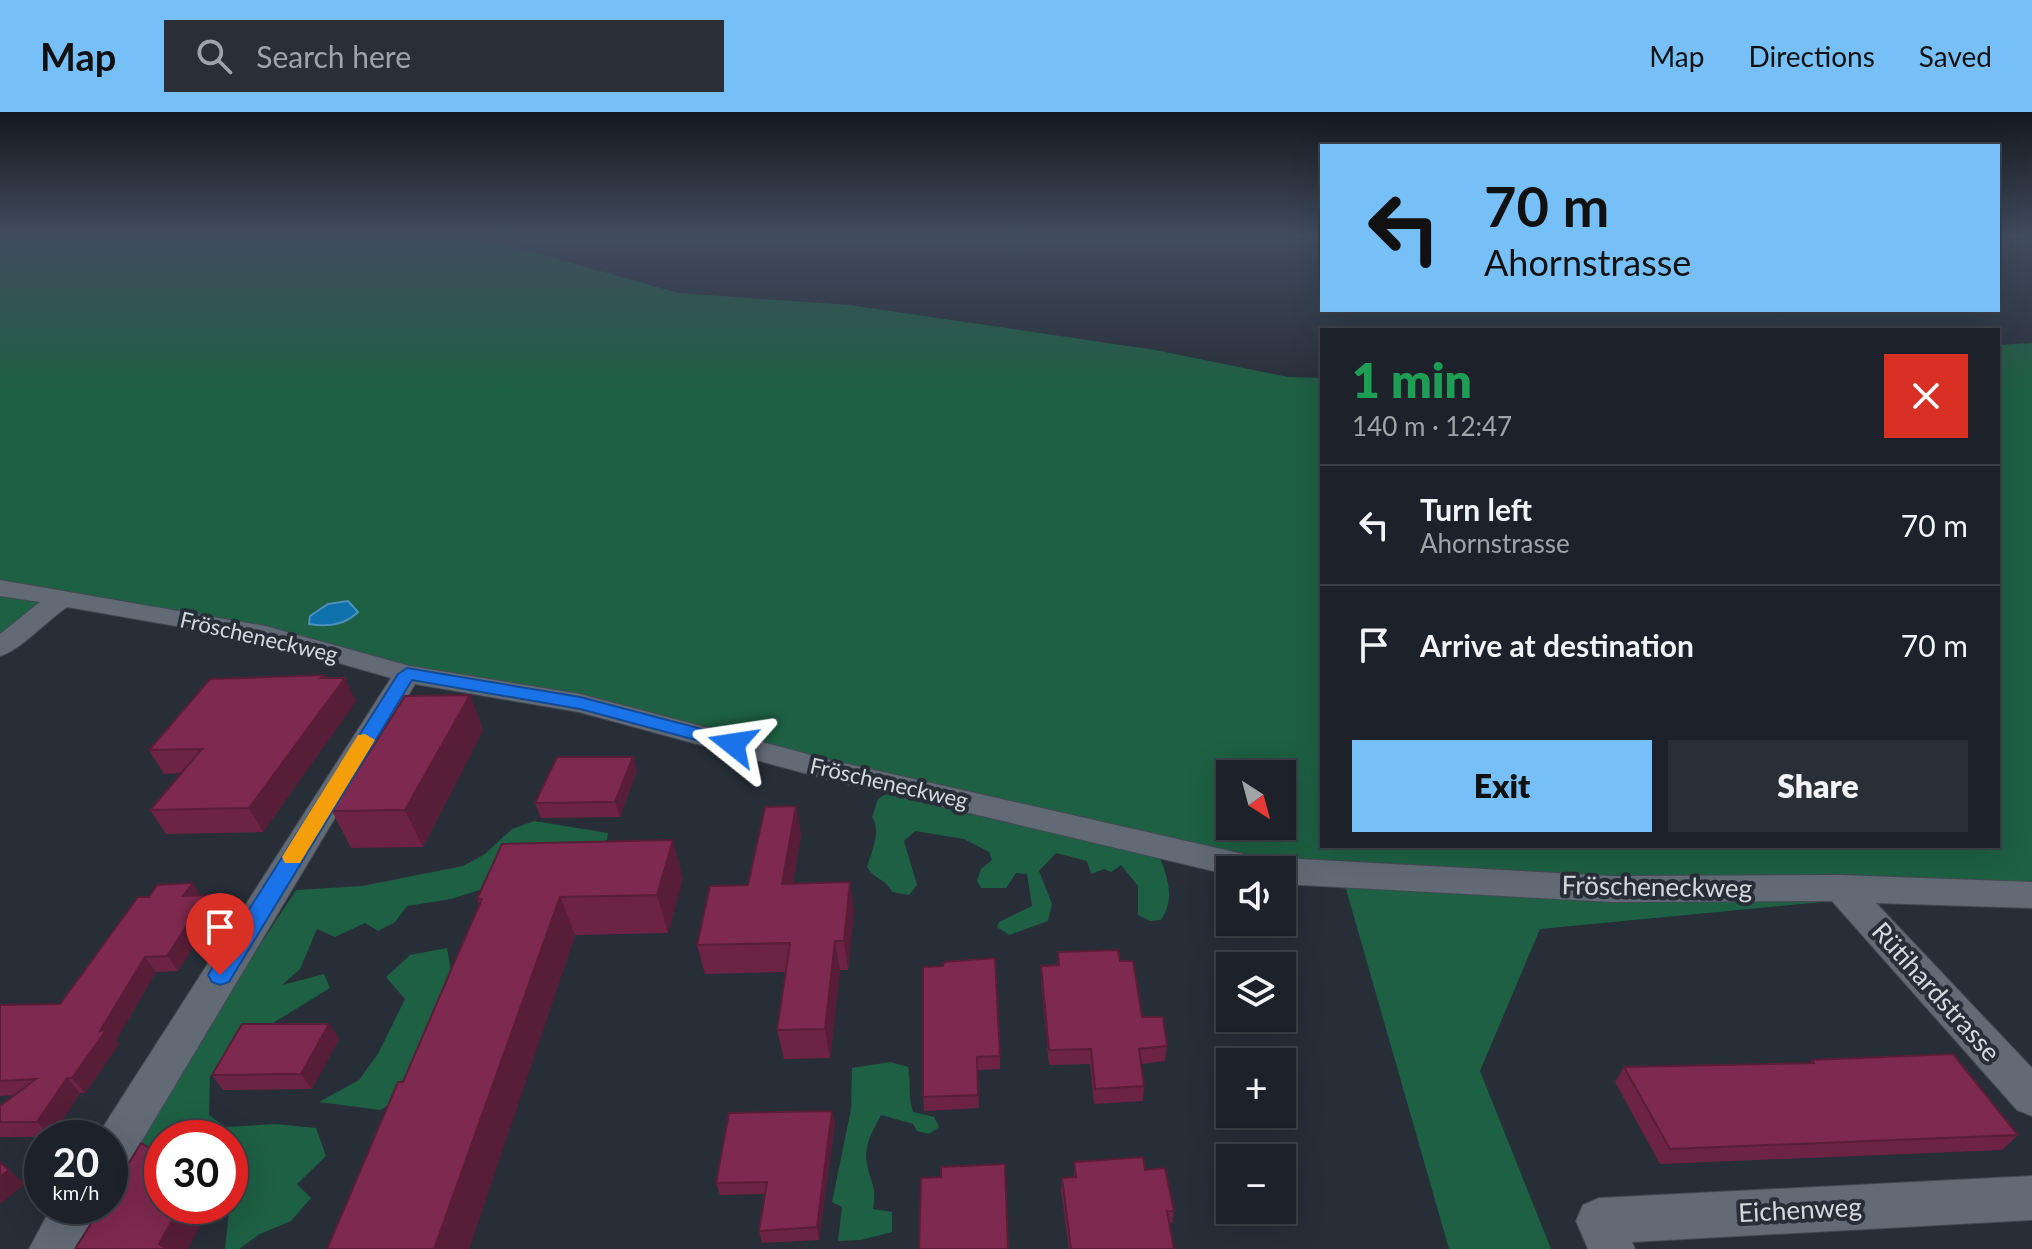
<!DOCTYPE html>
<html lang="en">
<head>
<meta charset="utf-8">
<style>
	:root { --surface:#1d222a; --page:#2a2f36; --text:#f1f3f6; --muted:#a0a4a8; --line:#3b3f47; --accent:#76c0f7 }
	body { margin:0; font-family:Lato,sans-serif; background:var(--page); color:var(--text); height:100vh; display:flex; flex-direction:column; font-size:30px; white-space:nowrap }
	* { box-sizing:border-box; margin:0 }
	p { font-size:26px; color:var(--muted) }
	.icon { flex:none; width:44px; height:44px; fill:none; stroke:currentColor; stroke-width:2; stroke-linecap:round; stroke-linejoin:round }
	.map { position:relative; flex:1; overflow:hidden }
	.panel { position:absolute; left:1320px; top:216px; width:680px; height:520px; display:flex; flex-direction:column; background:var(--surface); border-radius:0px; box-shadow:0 8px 32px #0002,0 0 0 2px var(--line) }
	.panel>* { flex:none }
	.hud { position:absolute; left:1320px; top:32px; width:680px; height:168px; border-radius:0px; box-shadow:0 8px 32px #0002,0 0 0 2px var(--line); background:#76c0f7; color:#111; overflow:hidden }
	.needle { width:52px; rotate:144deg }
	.controls { position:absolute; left:1216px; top:648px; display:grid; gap:16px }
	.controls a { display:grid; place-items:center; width:80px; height:80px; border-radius:0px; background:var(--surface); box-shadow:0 8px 32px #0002,0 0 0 2px var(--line); font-size:40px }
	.speed { position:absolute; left:24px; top:1008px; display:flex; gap:16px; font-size:40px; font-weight:700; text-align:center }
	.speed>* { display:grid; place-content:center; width:104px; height:104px; border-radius:50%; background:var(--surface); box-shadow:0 8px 32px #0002,0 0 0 2px var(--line); line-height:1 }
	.speed small { font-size:20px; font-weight:400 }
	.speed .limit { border:12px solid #d22; background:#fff; color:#111 }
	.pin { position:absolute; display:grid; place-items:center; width:68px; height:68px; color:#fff; margin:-82px -34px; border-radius:50% 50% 50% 0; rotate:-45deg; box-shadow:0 0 8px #0007 }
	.pin .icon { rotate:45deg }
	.me { position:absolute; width:88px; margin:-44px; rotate:285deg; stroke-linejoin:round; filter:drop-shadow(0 0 6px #0008) }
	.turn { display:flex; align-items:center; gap:28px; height:168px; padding:0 32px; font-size:36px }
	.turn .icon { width:104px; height:104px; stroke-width:2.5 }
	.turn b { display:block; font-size:56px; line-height:68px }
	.round { display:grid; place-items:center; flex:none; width:84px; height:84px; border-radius:0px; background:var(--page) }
	.head { display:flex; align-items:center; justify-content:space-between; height:136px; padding:0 32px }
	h1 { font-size:48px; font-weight:800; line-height:60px; color:#1e9e55 }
	.cta { display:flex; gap:16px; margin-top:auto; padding:16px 32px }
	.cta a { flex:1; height:92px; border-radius:0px; background:var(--accent); color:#111; font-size:32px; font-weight:800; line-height:92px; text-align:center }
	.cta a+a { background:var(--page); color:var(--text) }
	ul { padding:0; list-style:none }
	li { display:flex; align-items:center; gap:24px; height:120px; padding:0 32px; border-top:2px solid var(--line) }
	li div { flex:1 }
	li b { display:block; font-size:30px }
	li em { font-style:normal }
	header { display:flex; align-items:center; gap:48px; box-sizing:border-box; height:112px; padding:0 40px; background:var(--accent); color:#111 }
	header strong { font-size:38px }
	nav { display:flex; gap:44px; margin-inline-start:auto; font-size:28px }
	.search { width:560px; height:72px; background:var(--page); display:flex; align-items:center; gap:20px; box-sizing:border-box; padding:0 28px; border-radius:0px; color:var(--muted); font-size:30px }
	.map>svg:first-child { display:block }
	.green { fill:#1d6043; fill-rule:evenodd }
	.water { fill:#0f71ac; stroke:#4a90bb; stroke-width:2 }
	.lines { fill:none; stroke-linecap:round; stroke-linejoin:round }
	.street-casing { stroke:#424952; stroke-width:2 }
	.street { fill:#626a76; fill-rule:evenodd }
	.wall { fill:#6c2344 }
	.shaded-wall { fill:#581d37 }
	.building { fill:#7e294f; stroke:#581d37; stroke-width:2 }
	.route { fill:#1a73e8; stroke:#114b97; stroke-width:2 }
	.slow { fill:#f59e0b }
	.labels { text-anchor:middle; stroke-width:8; stroke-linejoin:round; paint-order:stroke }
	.street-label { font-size:22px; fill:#d4d9df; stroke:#272e38 }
	.near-street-label { font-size:26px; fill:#d4d9df; stroke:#272e38 }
</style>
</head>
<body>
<header>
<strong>Map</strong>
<div class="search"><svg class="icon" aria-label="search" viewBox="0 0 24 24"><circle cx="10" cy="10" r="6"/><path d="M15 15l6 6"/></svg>Search here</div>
<nav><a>Map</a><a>Directions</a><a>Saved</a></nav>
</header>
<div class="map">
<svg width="2032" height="1137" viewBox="0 0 2032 1137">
	<rect width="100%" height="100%" fill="#272e38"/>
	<path class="green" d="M0 123H473L678 181 849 193 1155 238 1288 265 1322 266V734H1998V233L2032 231V772L1998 773 1540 817 1480 959 1551 1137H1449L1342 763 1282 758 580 591 407 562 265 522 64 486 0 539ZM1230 662H1282V714H1230Z
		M888 680 1158 741C1167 763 1176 786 1161 808L1150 809 1138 803V774L1121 753 1111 760 1104 757 1091 762 1087 749 1056 741 1039 759 1052 792 1048 809 1009 823 997 815 999 810 1032 794 1027 762 1016 761 1006 776H981L977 769 981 757 992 748 989 740 964 727 915 719 904 729 917 773 909 783 892 780C886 767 874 767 867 755 871 740 882 719 872 705L878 687Z
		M534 709 608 721 605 739 451 787 407 794 395 810 378 819 365 811 335 825 317 817 300 857 282 873 324 862 330 876 239 932 210 964 209 1003 225 1015 275 1012 316 1016 326 1044 297 1072 311 1086 291 1109 260 1122 239 1137H225L232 1073 230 1026H162V1044L138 1034 222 891 296 778 362 774 463 754 485 742 512 717Z
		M447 836 451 859 403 984 380 998 319 990 359 968 379 940 405 887 386 865 410 843Z
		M890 950 908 955C911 972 908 985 913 1000L934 1005 939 1015 929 1022 917 1019 913 1012 881 1003C873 1018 863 1034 867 1052 871 1073 877 1073 873 1097L892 1100V1120L861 1128 838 1129 842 1095 832 1090 851 997 852 956Z"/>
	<path class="water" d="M348 489 358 500C345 513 327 515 309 512L310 504 328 492Z"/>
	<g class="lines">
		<defs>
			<path id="street" d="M0 468 265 514 410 554 580 582 826 647 1274 749 1282 746 1612 764 1841 763 2032 770V796L1876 791 2032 956V1004L2017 998 1832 789 1612 790 1282 772V758H1230V763L826 667 579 600 415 572 125 1057 110 1063V1026H96L391 566 262 529 67 495C49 507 18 540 0 544V522L40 490 0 484Z
				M2032 1064V1108L1632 1130 1635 1137H1588L1576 1109 1583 1093 1599 1086Z
				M52 1094H100L78 1137H29Z"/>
		</defs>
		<use href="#street" class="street-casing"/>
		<use href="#street" class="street"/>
	</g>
	<path class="wall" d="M325 566 356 589 263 720 166 722 150 698 181 661 164 662 149 638Z
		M470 583 483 618 423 735 351 736 332 699Z
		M633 645 637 659 620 705 541 706 535 691Z
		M796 694 801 722 793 772 854 798 848 858H840L830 946 784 947 777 918 786 860 705 862 697 833 748 773Z
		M683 766 668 821 575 823 469 1137H327L403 970 479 793 477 787Z
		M201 783 216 798 178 859 156 860 116 928 119 932 85 981H80L51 1025H0V994L15 983 0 984V893L60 892Z
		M1058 840 1120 849 1142 905 1167 934 1165 949 1141 952 1144 974 1143 989 1094 992 1090 952 1049 953 1041 870V854L1057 853Z
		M923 855 1000 944V957L978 958 979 996 924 999 923 985Z
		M329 912 339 927 312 977 223 978 212 963Z
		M1812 948 2018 1023 2002 1038 1660 1052 1615 970 1624 955 1810 951Z
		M832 999 835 1011 819 1128 762 1131 759 1119 765 1082 720 1083 716 1071Z
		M1074 1050 1145 1058 1174 1099 1172 1111 1169 1112 1174 1137H1069L1061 1078 1062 1066 1074 1065Z"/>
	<path class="shaded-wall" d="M324 563 333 583 345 566 356 589 263 720 249 696Z
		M470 583 483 618 423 735 405 698Z
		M633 645 637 659 620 705 615 690Z
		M796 694 801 722 788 800 782 772Z
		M673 728 683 766 668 821 657 783Z
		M850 770 854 798 848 858 844 829Z
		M193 771 202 786 183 784Z
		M207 783 216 798 178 859 167 844Z
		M560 785 575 823 469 1137H434Z
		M835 829 840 858 830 946 825 917Z
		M145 845 156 860 116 928 119 932 85 981 72 966Z
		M329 912 339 927 312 977 301 962Z
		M67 966 80 981 51 1025 37 1010Z
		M832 999 835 1011 819 1128 817 1115Z
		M9 1058 25 1072 0 1092V1065Z
		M180 1094H211L188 1137H164L159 1132Z"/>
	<path class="building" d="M324 563 321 566H345L249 696 150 698 202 637 149 638 210 567Z
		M470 583 405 698 332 699 405 584Z
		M557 645H633L615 690 535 691Z
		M796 694 782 772 850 770 844 829H835L825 917 777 918 790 831 697 833 710 774 748 773 765 695Z
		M673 728 657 783 560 785 434 1137H327L398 970H403L454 851 482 787H477L502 732Z
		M193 771 183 784 207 783 167 844 145 845 100 919 107 917 72 966H67L37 1010H0V994L36 967 0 969V893L60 892 138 785H149L157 773Z
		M1118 838 1120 849H1133L1142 905H1163L1167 934 1139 937 1144 974 1095 977 1091 937 1049 938 1041 854 1059 853 1058 840Z
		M995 846 1000 944 977 945 978 983 923 985V855L943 854 944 850Z
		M242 912H329L301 962 212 963Z
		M1953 942 2018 1023 1670 1037 1624 955 1814 951 1812 948Z
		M832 999 817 1115 759 1119 767 1070 716 1071 729 1001Z
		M141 1031 162 1043V1094H180L159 1132 168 1137H75L102 1094H110V1082Z
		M1143 1045 1145 1058 1165 1056 1174 1099H1167L1174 1137H1071L1062 1066 1076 1065 1074 1050Z
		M0 1050 9 1058 0 1065Z
		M1005 1052 1008 1137H919L921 1066 941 1065V1055Z"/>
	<linearGradient id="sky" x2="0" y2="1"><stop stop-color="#15191f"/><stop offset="0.44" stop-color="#414c5e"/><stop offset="1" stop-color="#414c5e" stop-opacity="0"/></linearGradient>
	<rect width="2032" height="282" fill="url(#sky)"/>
	<path class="route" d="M407 556 580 585 740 627 743 632 733 638 580 597 412 568 229 870 220 873 212 870 208 863 212 856 398 562Z"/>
	<path class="slow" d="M365 622 375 628 300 751H285L282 745 285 740 358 623Z"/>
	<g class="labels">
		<g class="street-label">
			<text transform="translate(259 525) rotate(13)" y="8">Fröscheneckweg</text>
			<text transform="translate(889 671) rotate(13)" y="8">Fröscheneckweg</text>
		</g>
		<g class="near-street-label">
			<text transform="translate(1657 775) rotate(1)" y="9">Fröscheneckweg</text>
			<text transform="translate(1936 880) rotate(48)" y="9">Rütihardstrasse</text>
			<text transform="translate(1800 1098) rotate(-3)" y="9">Eichenweg</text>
		</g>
	</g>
</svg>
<div class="controls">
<a><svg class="needle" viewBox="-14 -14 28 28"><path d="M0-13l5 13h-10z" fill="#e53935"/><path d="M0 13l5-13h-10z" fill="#a0a4a8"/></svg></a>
<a><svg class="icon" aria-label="sound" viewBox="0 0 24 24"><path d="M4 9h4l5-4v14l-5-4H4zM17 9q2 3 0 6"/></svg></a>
<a><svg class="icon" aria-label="layers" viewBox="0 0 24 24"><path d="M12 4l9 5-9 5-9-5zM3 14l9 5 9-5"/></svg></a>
<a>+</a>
<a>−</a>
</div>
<div class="speed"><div>20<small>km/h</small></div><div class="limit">30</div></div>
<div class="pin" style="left:220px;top:863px;background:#d93025"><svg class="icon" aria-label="arrive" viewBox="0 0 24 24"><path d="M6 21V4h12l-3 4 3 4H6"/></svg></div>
<svg class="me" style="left:733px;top:632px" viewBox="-20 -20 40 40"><path d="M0-17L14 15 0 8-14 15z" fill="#1a73e8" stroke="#fff" stroke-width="4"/></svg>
<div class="hud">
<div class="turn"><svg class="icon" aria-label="left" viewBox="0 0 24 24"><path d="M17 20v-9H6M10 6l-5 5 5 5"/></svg><div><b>70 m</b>Ahornstrasse</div></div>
</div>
<section class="panel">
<div class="head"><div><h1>1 min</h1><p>140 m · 12:47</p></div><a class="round" style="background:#d93025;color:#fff"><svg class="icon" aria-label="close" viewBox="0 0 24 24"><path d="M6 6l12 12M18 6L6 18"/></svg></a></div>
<ul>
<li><svg class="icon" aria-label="left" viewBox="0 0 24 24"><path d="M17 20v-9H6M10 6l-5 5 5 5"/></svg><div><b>Turn left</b><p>Ahornstrasse</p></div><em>70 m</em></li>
<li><svg class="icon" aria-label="arrive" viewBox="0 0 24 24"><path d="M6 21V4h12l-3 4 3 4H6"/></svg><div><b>Arrive at destination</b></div><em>70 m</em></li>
</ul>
<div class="cta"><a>Exit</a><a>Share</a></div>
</section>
</div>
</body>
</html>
